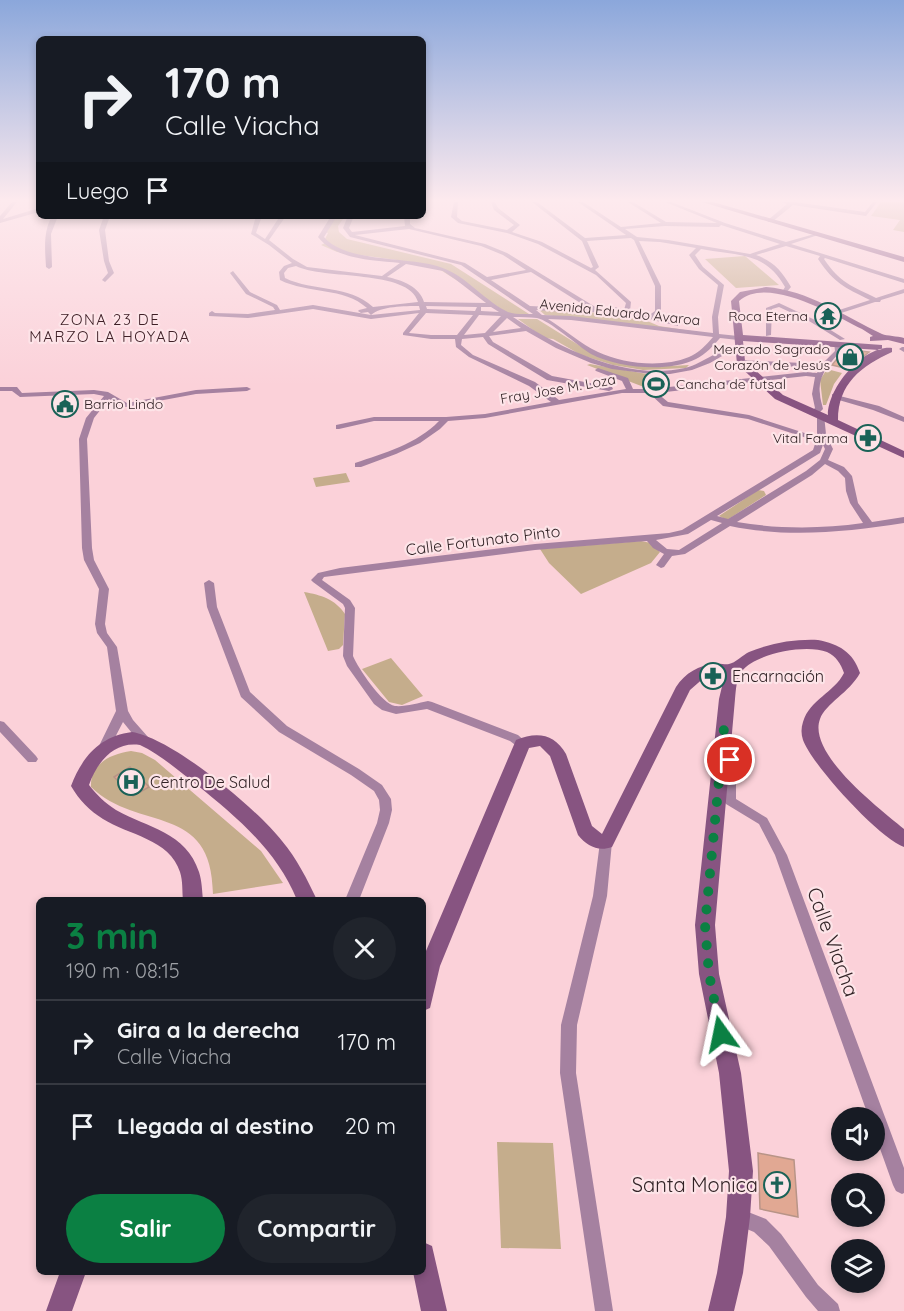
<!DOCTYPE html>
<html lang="es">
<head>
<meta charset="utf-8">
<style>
	:root { --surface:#171b24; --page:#20242c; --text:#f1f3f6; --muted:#9ea1a6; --line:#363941; --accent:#0b8043 }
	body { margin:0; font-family:Quicksand,sans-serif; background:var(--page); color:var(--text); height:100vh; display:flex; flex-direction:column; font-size:22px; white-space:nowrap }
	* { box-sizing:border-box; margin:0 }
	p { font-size:20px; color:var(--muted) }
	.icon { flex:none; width:33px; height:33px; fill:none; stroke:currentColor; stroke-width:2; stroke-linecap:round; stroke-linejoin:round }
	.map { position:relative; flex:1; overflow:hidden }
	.drawer { position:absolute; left:36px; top:897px; width:390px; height:378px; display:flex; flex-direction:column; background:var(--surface); border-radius:9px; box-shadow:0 3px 9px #0003 }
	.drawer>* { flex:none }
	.banner { position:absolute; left:36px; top:36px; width:390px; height:183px; border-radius:9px; box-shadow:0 3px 9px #0003; background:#171b24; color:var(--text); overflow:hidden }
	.fabs { position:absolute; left:831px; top:1107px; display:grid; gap:12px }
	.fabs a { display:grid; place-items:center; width:54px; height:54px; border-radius:50%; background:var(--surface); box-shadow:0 3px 9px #0003; font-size:30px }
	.pin { position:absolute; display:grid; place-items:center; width:51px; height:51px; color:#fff; margin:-26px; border:3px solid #fff; border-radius:50%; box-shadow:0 2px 6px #0007 }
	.me { position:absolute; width:66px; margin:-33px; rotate:348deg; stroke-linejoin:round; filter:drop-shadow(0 0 4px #0008) }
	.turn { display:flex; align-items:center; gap:21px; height:126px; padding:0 30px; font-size:27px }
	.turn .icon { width:78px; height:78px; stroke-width:2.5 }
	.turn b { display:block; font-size:42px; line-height:51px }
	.then { display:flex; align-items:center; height:57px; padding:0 30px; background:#0003; gap:12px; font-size:22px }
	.round { display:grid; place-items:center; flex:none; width:63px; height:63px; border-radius:32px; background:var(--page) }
	.head { display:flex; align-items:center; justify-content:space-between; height:102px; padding:0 30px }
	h1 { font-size:36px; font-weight:800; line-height:45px; color:var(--accent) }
	.primary-button { display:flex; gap:12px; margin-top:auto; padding:12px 30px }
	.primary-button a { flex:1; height:69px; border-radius:36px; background:var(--accent); color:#fff; font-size:24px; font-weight:800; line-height:69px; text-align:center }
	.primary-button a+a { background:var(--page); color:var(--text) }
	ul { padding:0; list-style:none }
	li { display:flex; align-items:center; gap:18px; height:84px; padding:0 30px; border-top:2px solid var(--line) }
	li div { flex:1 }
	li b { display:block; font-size:22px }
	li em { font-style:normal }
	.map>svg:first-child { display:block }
	.green { fill:#c5ad8c }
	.building { fill:#e1a893; stroke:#b89487; stroke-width:1.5 }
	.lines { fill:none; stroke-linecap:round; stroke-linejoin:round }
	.street { fill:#a581a0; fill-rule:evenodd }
	.secondary { fill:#875481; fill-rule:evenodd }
	.route { stroke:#0b8043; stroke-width:10; stroke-dasharray:0 18 }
	.labels { text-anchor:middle; stroke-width:4.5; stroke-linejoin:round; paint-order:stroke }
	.far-street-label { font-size:14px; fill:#322326; stroke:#fde4e8 }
	.far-poi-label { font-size:14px; fill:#322326; stroke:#fde4e8; text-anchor:end }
	.far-neighbourhood-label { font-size:15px; letter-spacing:1.5px; fill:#3f2027; stroke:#fde4e8 }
	.street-label { font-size:16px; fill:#322326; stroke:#fde4e8 }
	.poi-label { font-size:16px; fill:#322326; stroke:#fde4e8; text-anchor:start }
	.near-street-label { font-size:20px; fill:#322326; stroke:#fde4e8 }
	.near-poi-label { font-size:20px; fill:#322326; stroke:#fde4e8; text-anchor:end }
</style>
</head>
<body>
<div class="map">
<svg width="904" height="1311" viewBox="0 0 904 1311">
	<rect width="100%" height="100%" fill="#fbd1d9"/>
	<path class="green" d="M881 202H904V232L893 230 900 220 871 216Z
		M335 216H345L338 226 339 232 347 239 451 264 529 314H509L439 269 397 260 337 252 321 245 327 242 325 239 328 233 323 231Z
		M745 256 779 285 736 288 705 259Z
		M538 309 633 315 659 326 711 334 545 315Z
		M518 319H537L590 352 616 362 671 366 689 365 686 368 643 370 613 365 581 355 553 339 544 338Z
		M590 364 647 374 657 386 644 387 636 384 587 365Z
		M827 369 842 373 834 384 826 405H823L820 380Z
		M346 473 350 482 316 487 313 478Z
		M758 490 764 491 766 495 727 520 719 516Z
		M641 541 651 543 660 552 651 563 581 594 549 563 540 549Z
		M304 592C321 595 335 599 345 614L343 645 339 649 328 651Z
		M391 658 423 696 402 705 389 702 362 669Z
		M131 751 142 753 155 760 261 851 283 883 213 894C212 801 138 833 91 787 90 764 110 754 131 751Z
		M497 1142 553 1143 561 1249 501 1248Z"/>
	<path class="building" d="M852 350 869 352 848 369 832 365 840 355 844 356Z
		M130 767 149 787 133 796 114 777Z
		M758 1153 794 1160 798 1217 760 1209Z"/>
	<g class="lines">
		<path class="street" d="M12 202H17L3 219 39 208V212L0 223V216Z
			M454 202H458L457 217 462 221 507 230 514 225 494 210 491 202H495L498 208 520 225 512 232 542 242 591 268 593 267 582 241 532 202H537L585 238 626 235 578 202H583L621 227 661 223 628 202H633L666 222 717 223 665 202H671L725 223 786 242 818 233V235L791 244 904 279V283L825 258 824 259C840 283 852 286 876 298L904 289V293L881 300 880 302H875L835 315 833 314V312L870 300C844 287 835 284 818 259L820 256 786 246 756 255C773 261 782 271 791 287L785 294 782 292 785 287C765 251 737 256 701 249L695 255 703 267 724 285 718 317 719 334 738 336 741 338 738 340 720 338C713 346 706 354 696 359 668 373 618 368 591 354 578 346 549 320 537 318 529 317 521 317 513 317 561 349 626 381 685 368 705 363 720 347 740 345L743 347 729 352 710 363 692 370 670 374H651L612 369 591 363 556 348 526 331 489 336 493 342 552 376 612 387 613 389 609 391 547 380 488 344 483 337 462 339 461 345 473 355 535 382 559 400 626 389 622 381 596 371 595 370 598 368 628 378 633 389H651L806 372 817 373 820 368 740 364 737 362 740 360 822 364 835 351 834 342H838L841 351C830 363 817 376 820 394 820 399 822 404 823 409L816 416 809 414 815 408 812 394 815 377 806 376 657 393 668 402 749 415 817 437V417L824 415 826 434 825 439H828L833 449 828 460 844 467 852 476 858 503 872 522 904 517V523C846 532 788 538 730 526L685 554 672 556 664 567 661 568 656 565 664 554 653 548 647 541 535 550 324 577 322 580 350 600 355 608 353 656C358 668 382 704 395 706 405 707 418 703 428 701L432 702 518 735 528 744 526 747H518L510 741 427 709 396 714 382 710 374 704 347 666 343 656 345 608 343 604 313 582 311 580 318 573 340 568 535 544 669 533 682 530 813 450 816 441 748 419 663 406 649 393H622L485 418 448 421 440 429 420 443 396 454 361 467H355V463C384 453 417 444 439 421H374L339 429H336V425L374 417H446L485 414 551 402 529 386 469 357 456 347 455 339H431L403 335V333L419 313 371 319 313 309 248 318 209 316V313L212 311 215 313 248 314 275 310 273 307 246 294 230 273 233 271 250 292 277 305 280 310 313 305 371 315 420 310 419 306C405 306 381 306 371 315L368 312 361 313 358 311 359 310 367 308C344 287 308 294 280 280L279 272 284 266 292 263 269 245 251 234 256 216H262L256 233 265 239 280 216H286L269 240 293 259 307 267 382 276 400 263C373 260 336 260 318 237L331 216H337L324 237C344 262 407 257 437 266 465 274 481 298 506 311 513 315 525 314 533 314L461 265 350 237 343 228 348 216H354L349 228 352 232 405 226 404 216H410V224L415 228 485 244 507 253 597 308 615 307 624 310 626 303 596 275 538 244 507 233 458 223 451 217ZM721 225 780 244 750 254 668 240 637 237 625 229 665 226 719 227ZM409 229 481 246 503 255 526 270 487 277 465 263 355 235ZM631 238 634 240 655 286V311L648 316 630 311 631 302 595 270 599 267 587 241ZM639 241 660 242 696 248 689 255 699 269 718 285 712 317 713 333 571 316 542 315 536 310 579 313 615 311 678 326V324L654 317 661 312V286ZM406 264 443 271 455 279 486 303 424 302C420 287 402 280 387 277ZM296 266C323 280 409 269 418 302L373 307C348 284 314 292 285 278L284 273 288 268ZM531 272 590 309 530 306 491 280ZM426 306 477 307 475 311 427 309ZM481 307H491L499 312 481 311ZM426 313 473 315 457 335H431L409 333ZM479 315 501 316 485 333 464 335ZM507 318 521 328 493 332ZM548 319 571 320 713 337C706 345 699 353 689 357 662 368 624 364 598 352 581 344 564 329 548 319ZM823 445 825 449 820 460 806 471 728 519 717 516 820 453ZM825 464 838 471 845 478 846 491 850 503 863 523C821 529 778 529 737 522L812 475ZM711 520 722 523 679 550 667 549 656 540 688 534Z
			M781 202H795L865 212 873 202H877L866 216 793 205 772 222H768V220L787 204Z
			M52 216H58L51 234 52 267 49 269 46 267C45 249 43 232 52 216Z
			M104 216H110L105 230 109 261 114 273 105 282 102 280 108 273 104 261 99 230Z
			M779 303 813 319 845 339 840 340 809 321 779 307 772 309 771 335 766 336V308Z
			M902 347H904V352L899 349Z
			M0 387H17L22 393 94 390 108 392 127 403 196 390 247 387 251 389 247 391 196 394 126 407 109 399 94 418 87 439 92 548 94 560 109 589 105 624 107 633 117 647 128 711 133 720 148 737 150 740 148 743H140L123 722 109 749H101L99 746 116 711 107 647 97 633 95 624 99 589 84 560 82 548 79 439 86 418 104 396 94 394 20 397 12 391H0Z
			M832 394 879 406 904 417V422L873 410 832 398Z
			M209 580 214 583 217 607 250 692 287 726 359 769 382 785 391 799 392 810 389 823 359 900H345L377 823 380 810 379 800 374 791 351 775 279 732 241 697 207 607 204 583Z
			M0 721 4 722 36 756 38 759 36 762H28L0 732Z
			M730 737 734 738 736 741V799L767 818 787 855 904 1168V1193L902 1194 896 1191 893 1185 874 1132V1118H869L775 855 759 824 726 804 724 801V741L726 738Z
			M606 837 611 838 612 842 607 896 577 1025 576 1073 613 1311H595L560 1073 561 1025 593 896 600 842 601 838Z
			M738 1208 766 1219 781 1234 818 1285 838 1304 840 1311H818L806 1297 769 1246 754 1232 732 1223 729 1217 732 1211Z"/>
		<path class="secondary" d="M702 202H713L904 257V262Z
			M766 287C808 290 844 316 882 334 887 336 897 336 904 338V344L888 340 870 341V337L873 336 862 329C834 315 767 275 739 301L743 335 882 345V349L879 350 743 341 745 361 783 395 828 415C828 387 864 345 892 348V352C861 366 838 384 838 420L904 451V458L775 399 737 364 731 301 740 292Z
			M818 640C839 644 853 652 860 673 849 693 826 703 820 719 807 754 880 809 904 829V847C880 839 812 765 803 740 801 734 801 728 803 722 810 699 834 693 844 673 841 664 836 656 827 652 806 644 756 653 742 671 736 679 736 690 735 699L715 925 719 974 741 1073 753 1171 750 1217 743 1273 734 1311H708L717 1273 726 1217 729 1171 719 1073 699 974 695 925 719 699 725 674 706 676 690 690 612 847C598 852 587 846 578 835L550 756 540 746 529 748 440 966 430 1008 423 1011V958L516 740C537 731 555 734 566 754L592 826 602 834 676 687C685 673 699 665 715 664 720 663 725 665 729 664 735 663 743 655 749 652 771 643 795 639 818 640Z
			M132 732C172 738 256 808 282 841 297 859 307 879 317 900H297C277 851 238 818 197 785 179 771 161 755 140 745 114 741 97 762 89 785 97 795 105 803 116 810 148 828 186 832 199 872 202 881 202 891 203 900H183C182 891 183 881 180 872 170 839 128 835 103 819 90 811 79 800 71 786 82 757 100 736 132 732Z
			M423 1242 432 1246 447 1311H421L413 1272H423Z
			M60 1272H86L72 1311H46Z"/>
	</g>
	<linearGradient id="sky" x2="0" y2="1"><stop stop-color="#8ba7db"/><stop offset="0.52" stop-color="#fdeaee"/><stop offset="1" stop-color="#fdeaee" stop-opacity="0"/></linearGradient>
	<rect width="904" height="385" fill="url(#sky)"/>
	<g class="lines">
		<path class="route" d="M721 1034 709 974 705 925 724 728 730 741V760"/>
	</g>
	<defs>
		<symbol id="temple-ring" viewBox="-11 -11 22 22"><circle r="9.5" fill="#fde4e8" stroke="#1a6257" stroke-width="1.5"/><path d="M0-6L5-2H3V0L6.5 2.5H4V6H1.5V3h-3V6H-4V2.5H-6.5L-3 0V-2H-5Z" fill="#1a6257"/></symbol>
		<symbol id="shop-ring" viewBox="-11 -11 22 22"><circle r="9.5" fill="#fde4e8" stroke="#1a6257" stroke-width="1.5"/><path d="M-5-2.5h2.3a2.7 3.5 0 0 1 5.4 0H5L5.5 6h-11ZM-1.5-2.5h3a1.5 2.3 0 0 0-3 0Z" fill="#1a6257"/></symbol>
		<symbol id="stadium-ring" viewBox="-11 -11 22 22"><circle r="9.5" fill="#fde4e8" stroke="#1a6257" stroke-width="1.5"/><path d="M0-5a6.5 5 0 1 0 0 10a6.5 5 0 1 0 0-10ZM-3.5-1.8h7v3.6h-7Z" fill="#1a6257"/></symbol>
		<symbol id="civic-ring" viewBox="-11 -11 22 22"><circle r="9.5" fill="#fde4e8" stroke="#1a6257" stroke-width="1.5"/><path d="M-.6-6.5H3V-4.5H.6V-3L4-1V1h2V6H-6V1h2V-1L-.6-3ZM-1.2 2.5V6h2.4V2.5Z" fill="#1a6257"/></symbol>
		<symbol id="pharmacy-ring" viewBox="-11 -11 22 22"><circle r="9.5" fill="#fde4e8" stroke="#1a6257" stroke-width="1.5"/><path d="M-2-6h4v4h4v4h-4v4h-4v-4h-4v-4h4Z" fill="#1a6257"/></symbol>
		<symbol id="hospital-ring" viewBox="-11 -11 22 22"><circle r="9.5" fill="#fde4e8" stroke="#1a6257" stroke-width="1.5"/><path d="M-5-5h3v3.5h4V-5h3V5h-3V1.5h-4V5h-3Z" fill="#1a6257"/></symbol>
		<symbol id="church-ring" viewBox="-11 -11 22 22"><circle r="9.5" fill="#fde4e8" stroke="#1a6257" stroke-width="1.5"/><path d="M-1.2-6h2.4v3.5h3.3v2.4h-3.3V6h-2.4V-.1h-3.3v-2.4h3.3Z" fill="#1a6257"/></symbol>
	</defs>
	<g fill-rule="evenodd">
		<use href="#temple-ring" x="813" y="301" width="30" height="30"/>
		<use href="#shop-ring" x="835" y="342" width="30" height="30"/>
		<use href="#stadium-ring" x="641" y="369" width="30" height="30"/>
		<use href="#civic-ring" x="50" y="389" width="30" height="30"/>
		<use href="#pharmacy-ring" x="853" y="423" width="30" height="30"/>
		<use href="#pharmacy-ring" x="698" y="661" width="30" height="30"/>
		<use href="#hospital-ring" x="116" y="767" width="30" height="30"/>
		<use href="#church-ring" x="762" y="1170" width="30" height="30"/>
	</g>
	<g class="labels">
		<g class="far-street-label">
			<text transform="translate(620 312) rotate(6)" y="5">Avenida Eduardo Avaroa</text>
			<text transform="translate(558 389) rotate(-10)" y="5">Fray Jose M. Loza</text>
		</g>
		<g class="far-poi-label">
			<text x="808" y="321">Roca Eterna</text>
			<text x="830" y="354">Mercado Sagrado<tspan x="830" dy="16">Corazón de Jesús</tspan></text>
			<text x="676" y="389" text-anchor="start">Cancha de futsal</text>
			<text x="84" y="409" text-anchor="start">Barrio Lindo</text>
			<text x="848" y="443">Vital Farma</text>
		</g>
		<g class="far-neighbourhood-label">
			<text x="110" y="325">ZONA 23 DE<tspan x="110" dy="17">MARZO LA HOYADA</tspan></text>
		</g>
		<g class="street-label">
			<text transform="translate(483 540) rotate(-7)" y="6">Calle Fortunato Pinto</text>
		</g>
		<g class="poi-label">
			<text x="732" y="682">Encarnación</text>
			<text x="150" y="788">Centro De Salud</text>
		</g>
		<g class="near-street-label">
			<text transform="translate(833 942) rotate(70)" y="7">Calle Viacha</text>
		</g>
		<g class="near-poi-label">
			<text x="758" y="1192">Santa Monica</text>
		</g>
	</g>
</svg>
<div class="fabs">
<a><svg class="icon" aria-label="sound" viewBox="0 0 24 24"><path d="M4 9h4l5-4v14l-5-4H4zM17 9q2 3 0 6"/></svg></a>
<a><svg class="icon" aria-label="search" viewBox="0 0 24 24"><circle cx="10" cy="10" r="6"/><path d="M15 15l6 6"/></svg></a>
<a><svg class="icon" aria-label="layers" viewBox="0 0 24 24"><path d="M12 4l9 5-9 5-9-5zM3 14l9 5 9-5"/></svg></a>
</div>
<div class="pin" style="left:730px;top:760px;background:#d93025"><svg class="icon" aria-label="arrive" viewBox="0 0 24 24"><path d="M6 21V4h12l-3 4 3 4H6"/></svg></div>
<svg class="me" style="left:721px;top:1034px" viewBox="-20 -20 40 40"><path d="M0-17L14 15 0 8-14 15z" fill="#0b8043" stroke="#fff" stroke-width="4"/></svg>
<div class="banner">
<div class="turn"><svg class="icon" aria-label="right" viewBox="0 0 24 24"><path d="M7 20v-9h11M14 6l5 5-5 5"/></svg><div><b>170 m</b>Calle Viacha</div></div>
<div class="then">Luego<svg class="icon" aria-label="arrive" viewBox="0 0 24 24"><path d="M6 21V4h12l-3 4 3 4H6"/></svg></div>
</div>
<section class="drawer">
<div class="head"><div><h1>3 min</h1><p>190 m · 08:15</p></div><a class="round"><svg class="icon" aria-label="close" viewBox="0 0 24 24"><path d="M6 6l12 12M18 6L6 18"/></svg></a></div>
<ul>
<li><svg class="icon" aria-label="right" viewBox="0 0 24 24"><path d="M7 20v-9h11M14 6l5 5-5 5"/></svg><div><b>Gira a la derecha</b><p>Calle Viacha</p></div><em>170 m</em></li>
<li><svg class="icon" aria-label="arrive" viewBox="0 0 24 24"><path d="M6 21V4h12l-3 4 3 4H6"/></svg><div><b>Llegada al destino</b></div><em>20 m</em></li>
</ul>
<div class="primary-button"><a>Salir</a><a>Compartir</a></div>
</section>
</div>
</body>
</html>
